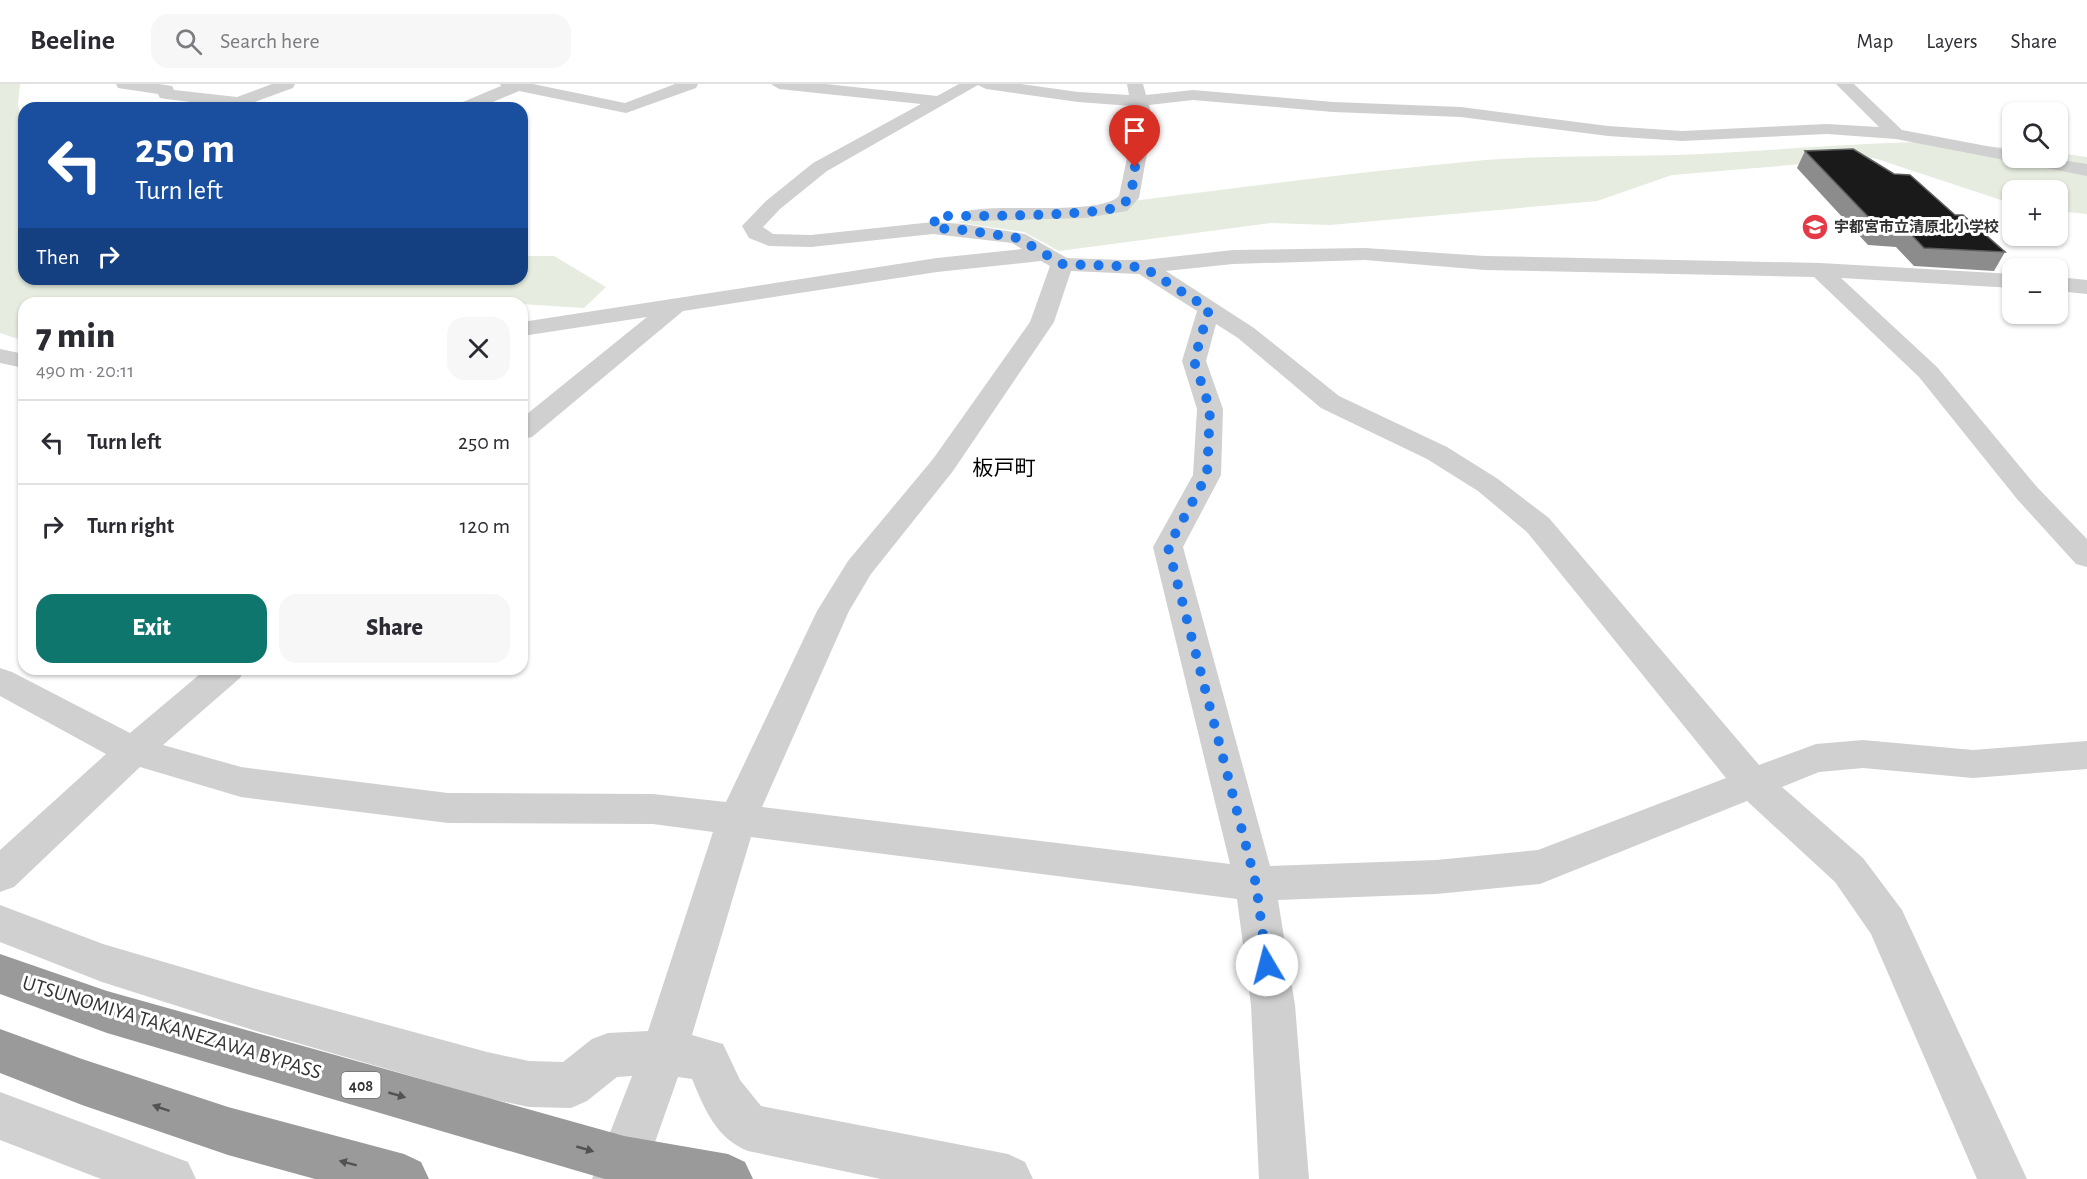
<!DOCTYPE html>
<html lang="en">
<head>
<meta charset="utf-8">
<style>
	:root { --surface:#fff; --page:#f7f7f7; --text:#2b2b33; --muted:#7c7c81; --line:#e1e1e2; --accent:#0f766e }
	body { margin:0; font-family:"Alegreya Sans","Noto Sans JP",sans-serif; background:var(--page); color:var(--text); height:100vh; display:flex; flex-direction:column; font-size:22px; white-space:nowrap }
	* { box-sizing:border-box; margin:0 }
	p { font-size:20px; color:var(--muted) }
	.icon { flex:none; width:33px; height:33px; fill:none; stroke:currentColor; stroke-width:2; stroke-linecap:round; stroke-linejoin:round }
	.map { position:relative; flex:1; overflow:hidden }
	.drawer { position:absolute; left:18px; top:213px; width:510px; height:378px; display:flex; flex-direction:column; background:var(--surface); border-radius:18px; box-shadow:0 2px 4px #0004 }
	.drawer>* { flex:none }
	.banner { position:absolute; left:18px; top:18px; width:510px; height:183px; border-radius:18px; box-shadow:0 2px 4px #0004; background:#1a4fa0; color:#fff; overflow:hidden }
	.buttons { position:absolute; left:2002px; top:18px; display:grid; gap:12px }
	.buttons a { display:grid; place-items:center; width:66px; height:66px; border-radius:12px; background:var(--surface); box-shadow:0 2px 4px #0004; font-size:30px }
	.pin { position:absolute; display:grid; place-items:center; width:51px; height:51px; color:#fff; margin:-62px -26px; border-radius:50% 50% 50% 0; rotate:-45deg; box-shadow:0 0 6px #0007 }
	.pin .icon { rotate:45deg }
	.me { position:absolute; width:66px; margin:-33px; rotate:352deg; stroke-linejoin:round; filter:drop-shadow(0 0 4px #0008) }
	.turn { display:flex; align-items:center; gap:21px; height:126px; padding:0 18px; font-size:27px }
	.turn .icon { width:78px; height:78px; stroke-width:2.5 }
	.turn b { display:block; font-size:42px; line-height:51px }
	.then { display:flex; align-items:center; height:57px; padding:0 18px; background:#0003; gap:12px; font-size:22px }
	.round { display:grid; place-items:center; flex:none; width:63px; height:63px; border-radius:18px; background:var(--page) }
	.head { display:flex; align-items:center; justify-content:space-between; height:102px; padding:0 18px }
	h1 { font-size:36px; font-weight:800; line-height:45px }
	.primary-button { display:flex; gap:12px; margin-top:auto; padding:12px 18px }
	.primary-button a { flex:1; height:69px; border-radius:18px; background:var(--accent); color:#fff; font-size:24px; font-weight:800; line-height:69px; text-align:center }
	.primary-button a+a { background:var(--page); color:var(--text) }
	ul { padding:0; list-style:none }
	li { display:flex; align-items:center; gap:18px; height:84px; padding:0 18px; border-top:2px solid var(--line) }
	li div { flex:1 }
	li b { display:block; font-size:22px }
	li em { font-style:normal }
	header { display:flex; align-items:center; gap:36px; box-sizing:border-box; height:84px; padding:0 30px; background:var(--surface); border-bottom:2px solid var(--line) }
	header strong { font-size:28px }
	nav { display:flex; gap:33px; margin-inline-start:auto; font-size:21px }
	.search { width:420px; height:54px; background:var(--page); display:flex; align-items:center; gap:15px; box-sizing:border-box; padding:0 21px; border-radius:18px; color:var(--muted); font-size:22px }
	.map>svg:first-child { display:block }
	.green { fill:#e6ecdf }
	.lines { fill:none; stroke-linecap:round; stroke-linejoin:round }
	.minor { fill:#d0d0d0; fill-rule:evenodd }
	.highway { fill:#9a9a9a; fill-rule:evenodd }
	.wall { fill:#8c8c8c }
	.building { fill:#1a1a1a; stroke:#5f5f5f; stroke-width:1.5 }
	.oneway { fill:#525252 }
	.route { stroke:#1a73e8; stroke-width:10; stroke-dasharray:0 18 }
	.labels { text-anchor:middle; stroke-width:6; stroke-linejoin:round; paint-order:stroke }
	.far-poi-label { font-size:15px; font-weight:bold; fill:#333; stroke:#fff; text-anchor:start }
	.shield { fill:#fff; stroke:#707070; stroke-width:1.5 }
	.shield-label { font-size:16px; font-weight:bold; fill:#333 }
	.quarter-label { font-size:21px; fill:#000; stroke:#fff }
	.near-street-label { font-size:21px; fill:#333; stroke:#fff }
</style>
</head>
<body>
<header>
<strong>Beeline</strong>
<div class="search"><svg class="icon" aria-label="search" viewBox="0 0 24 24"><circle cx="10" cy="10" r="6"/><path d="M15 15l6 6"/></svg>Search here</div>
<nav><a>Map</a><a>Layers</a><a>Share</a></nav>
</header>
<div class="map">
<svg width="2087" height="1095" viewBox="0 0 2087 1095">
	<rect width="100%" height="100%" fill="#fff"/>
	<path class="green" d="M0 0H20L18 20 24 55V195H522V172H554L606 203 584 224 456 216 421 219H24V257L0 249Z
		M1918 58 2013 64V74H2058V69L2087 73V130L2058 127V106H2013V120L1874 74 1672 91 1597 117 1330 141 1271 139 1059 167 1024 148 955 138C1132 119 1308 92 1486 76 1549 71 1613 73 1676 71 1757 68 1837 60 1918 58Z"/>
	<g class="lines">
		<path class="minor" d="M116 0H159L172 2 174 6 237 13 272 0H295L293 4 238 24H213L216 21 166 15 160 14 158 10 118 4Z
			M500 0H533L625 19 675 0H698L696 4 626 29 519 7 479 24H455L458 20 501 2Z
			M771 0H826L937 12 959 0H1021L1078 8 1129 11 1127 0H1143L1146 11 1193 6 1333 18 1461 23 1608 42 1682 47 1827 40 1879 43 1836 0H1854L1902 46 2013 67V74H2048L2087 80V92L1896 55 1827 50 1682 57 1608 52 1461 33 1333 28 1193 16 1149 21 1153 36 1139 114 1127 127 1085 134 974 137 967 135 964 131 967 127C1000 119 1099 132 1119 112L1135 36 1132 22 1078 18 986 5 978 1 827 87 780 125 763 143 773 150 811 151 933 138 964 140 1025 150 1067 174 1122 176H1144L1233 166 1365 164 1485 172 1820 179 2013 190V204L1841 194 1937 283 2037 403 2087 455V483L2076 480 2017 415 1919 293 1814 193 1485 186 1365 176 1233 180 1166 187 1254 244 1339 312 1447 363 1498 395 1549 434 1759 681 1816 660 1863 656 1973 666 2087 657V685L1973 694 1863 684 1819 688 1782 703 1863 774 1902 826 2027 1095H1977L1871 850 1835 798 1747 717 1540 800 1436 810 1278 816 1295 921 1309 1095H1259L1251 921 1237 815 751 753 692 951 723 960 740 996 761 1022 1008 1070 1025 1078 1033 1095H881L748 1067C716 1054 705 1026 692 995L678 993 642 1095H592L632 992 617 993 587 1017 571 1024 529 1023 487 1014 256 947 102 898 0 858V821L103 860 256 905 487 968 529 977 563 978 592 955 608 949 648 947 713 748 653 740 448 739 241 713 140 683 14 803 0 808V766L106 670 0 612V584L12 588 130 649 206 585H245L240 594 163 661 241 683 448 709 653 710 726 718 817 527 848 477 933 375 1030 238 1050 182 1041 177 937 188 683 227 532 353 522 355V334L647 233 522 252V238L937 174 1022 165 1012 159 933 150 811 163 769 162 749 154 742 142 766 117 813 79 921 20 779 5ZM1071 187 1139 190 1197 227 1182 277 1197 325 1193 391 1153 463 1230 780 762 723 849 527 871 490 953 387 1054 238ZM1216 240 1238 254 1321 324 1427 375 1478 407 1527 448 1726 694 1538 766 1436 776 1270 782 1183 463 1221 391 1223 325 1206 277Z
			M2058 193 2087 196V210L2058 207Z
			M0 265 24 270V284L0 279Z
			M0 1008 188 1078 196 1095H101L0 1056Z"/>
		<path class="highway" d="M0 870 107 907 624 1052 728 1070 745 1078 753 1095H605L107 949 0 910Z
			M0 945 82 975 228 1023 404 1070 421 1078 429 1095H315L228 1071 82 1021 0 989Z"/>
	</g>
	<path class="wall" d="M1805 67 1955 131 2005 168 1994 187 1914 182 1896 163 1868 161 1797 84Z"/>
	<path class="building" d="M1853 65 1894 90 1910 91 1955 131H1963L2005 168 1924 164 1906 145 1878 143 1805 67Z"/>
	<defs><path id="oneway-solid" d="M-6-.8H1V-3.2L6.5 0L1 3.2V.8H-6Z" transform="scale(1.5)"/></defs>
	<g class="oneway">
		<use href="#oneway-solid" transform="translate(397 1011) rotate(16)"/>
		<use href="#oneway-solid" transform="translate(161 1024) rotate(-161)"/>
		<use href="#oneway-solid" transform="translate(585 1065) rotate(16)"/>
		<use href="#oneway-solid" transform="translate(348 1079) rotate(-165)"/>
	</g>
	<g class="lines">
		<path class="route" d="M1135 83C1133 96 1133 113 1122 121 1105 133 965 132 936 132L933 144 964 146 1018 154 1062 180 1143 183 1209 225 1194 277 1210 325 1207 391 1168 463 1256 800 1267 881"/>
	</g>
	<defs>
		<symbol id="school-disc" viewBox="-11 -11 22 22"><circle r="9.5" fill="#e63946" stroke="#fff"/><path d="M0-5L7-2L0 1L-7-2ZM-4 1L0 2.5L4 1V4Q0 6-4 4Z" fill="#fff"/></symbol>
	</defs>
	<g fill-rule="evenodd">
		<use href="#school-disc" x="1800" y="128" width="30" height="30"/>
	</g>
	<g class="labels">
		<g class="far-poi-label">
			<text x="1834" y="148">宇都宮市立清原北小学校</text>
		</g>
		<rect class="shield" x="341.5" y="988" width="39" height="26" rx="4.5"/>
		<g class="shield-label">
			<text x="361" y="1007">408</text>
		</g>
		<g class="quarter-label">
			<text x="1004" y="391">板戸町</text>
		</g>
		<g class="near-street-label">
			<text transform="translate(172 943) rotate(17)" y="7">UTSUNOMIYA TAKANEZAWA BYPASS</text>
		</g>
	</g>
</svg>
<div class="buttons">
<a><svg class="icon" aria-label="search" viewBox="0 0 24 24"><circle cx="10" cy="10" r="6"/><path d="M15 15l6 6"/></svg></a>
<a>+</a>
<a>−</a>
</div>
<div class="pin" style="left:1135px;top:83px;background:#d93025"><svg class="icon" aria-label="arrive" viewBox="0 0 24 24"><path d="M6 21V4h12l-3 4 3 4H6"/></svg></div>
<svg class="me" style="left:1267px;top:881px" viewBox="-20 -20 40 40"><circle r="19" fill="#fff"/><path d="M0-13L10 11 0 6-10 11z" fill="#1a73e8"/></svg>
<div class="banner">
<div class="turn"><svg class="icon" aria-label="left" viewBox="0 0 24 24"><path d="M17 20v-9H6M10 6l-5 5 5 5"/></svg><div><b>250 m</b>Turn left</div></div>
<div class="then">Then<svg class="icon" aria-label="right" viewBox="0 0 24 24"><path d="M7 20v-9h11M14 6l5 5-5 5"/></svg></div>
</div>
<section class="drawer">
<div class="head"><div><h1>7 min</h1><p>490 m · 20:11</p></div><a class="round"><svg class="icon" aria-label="close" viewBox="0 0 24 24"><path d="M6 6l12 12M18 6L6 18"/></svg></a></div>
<ul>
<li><svg class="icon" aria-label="left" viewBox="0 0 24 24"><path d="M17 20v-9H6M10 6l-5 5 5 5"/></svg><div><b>Turn left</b></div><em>250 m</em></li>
<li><svg class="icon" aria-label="right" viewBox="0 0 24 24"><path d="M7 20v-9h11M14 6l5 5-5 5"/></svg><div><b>Turn right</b></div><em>120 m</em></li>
</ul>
<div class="primary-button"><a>Exit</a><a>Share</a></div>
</section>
</div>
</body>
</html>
